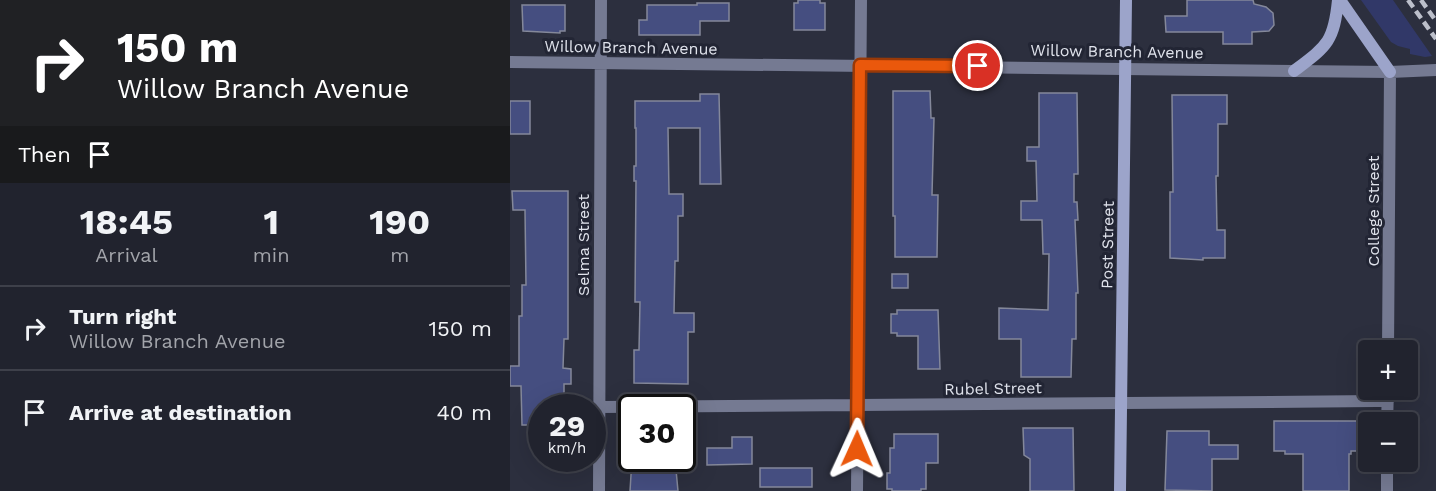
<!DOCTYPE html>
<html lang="en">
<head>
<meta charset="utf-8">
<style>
	:root { --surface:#21232e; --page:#292b36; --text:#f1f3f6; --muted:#a2a4aa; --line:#3e404a }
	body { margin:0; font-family:"Work Sans",sans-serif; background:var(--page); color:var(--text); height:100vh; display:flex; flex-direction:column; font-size:22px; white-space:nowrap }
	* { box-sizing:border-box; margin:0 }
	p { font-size:20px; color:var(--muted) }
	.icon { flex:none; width:33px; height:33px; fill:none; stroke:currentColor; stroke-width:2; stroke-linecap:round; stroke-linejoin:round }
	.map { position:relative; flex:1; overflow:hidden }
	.side { display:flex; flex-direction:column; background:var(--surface); width:510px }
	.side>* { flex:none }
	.hud { background:#202124; color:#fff; overflow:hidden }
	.fabs { position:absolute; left:848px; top:340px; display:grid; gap:12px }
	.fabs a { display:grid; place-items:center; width:60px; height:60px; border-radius:6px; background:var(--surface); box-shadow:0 6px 24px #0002,0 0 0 2px var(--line); font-size:30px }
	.speed { position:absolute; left:18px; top:394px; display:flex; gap:12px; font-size:30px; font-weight:700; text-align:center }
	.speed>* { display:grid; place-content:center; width:78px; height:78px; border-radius:50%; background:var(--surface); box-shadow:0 6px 24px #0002,0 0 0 2px var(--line); line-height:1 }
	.speed small { font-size:15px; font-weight:400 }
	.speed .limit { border:3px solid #111; border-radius:9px; background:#fff; color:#111 }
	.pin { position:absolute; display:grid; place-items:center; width:51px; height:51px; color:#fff; margin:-26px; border:3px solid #fff; border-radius:50%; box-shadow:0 2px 6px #0007 }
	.me { position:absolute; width:66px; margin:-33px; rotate:1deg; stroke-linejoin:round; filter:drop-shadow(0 0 4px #0008) }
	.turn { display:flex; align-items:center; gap:21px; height:126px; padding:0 18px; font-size:27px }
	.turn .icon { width:78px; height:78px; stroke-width:2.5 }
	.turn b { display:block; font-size:42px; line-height:51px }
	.then { display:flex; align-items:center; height:57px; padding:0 18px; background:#0003; gap:12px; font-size:22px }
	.eta { display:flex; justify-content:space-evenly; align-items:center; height:102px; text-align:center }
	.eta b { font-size:36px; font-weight:700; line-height:42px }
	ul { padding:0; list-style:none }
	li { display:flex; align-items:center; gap:18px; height:84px; padding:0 18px; border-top:2px solid var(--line) }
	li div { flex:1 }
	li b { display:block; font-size:22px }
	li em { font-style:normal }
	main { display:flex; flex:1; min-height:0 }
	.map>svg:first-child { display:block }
	.green { fill:#313868 }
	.building { fill:#454e80; stroke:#84889a; stroke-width:1.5 }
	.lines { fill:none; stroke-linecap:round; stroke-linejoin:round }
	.street { stroke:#757a92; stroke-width:12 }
	.secondary { stroke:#9ca4ca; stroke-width:12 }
	.rail { stroke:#bcbfca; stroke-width:4.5; stroke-dasharray:9 4.5; stroke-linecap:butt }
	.route-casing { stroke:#983908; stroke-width:15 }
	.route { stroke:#ea580c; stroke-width:10 }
	.labels { text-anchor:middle; stroke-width:6; stroke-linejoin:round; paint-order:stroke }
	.street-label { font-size:16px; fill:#e0e3ec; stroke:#222534 }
</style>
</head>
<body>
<main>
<section class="side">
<div class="hud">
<div class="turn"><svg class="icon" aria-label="right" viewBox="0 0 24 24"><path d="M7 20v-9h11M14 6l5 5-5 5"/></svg><div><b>150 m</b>Willow Branch Avenue</div></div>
<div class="then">Then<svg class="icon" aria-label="arrive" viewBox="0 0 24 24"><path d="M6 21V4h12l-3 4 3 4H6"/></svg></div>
</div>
<div class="eta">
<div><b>18:45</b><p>Arrival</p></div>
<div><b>1</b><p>min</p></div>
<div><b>190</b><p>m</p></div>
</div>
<ul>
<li><svg class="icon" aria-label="right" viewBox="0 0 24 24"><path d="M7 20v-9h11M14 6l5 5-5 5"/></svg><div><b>Turn right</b><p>Willow Branch Avenue</p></div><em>150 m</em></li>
<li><svg class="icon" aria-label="arrive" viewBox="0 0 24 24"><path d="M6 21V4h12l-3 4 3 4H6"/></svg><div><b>Arrive at destination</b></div><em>40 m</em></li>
</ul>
</section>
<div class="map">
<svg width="926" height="491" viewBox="0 0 926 491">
	<rect width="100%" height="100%" fill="#2c2f3e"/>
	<path class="green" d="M851 0H883L922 56 915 57 900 54V49L888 46 881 42Z"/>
	<path class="building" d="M288 0H310V3H315V30H284V3H288Z
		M677 0H743L744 4 756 7 763 13 764 25 759 31 742 32V44H713V32H656L655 16H677Z
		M187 3H219V21H190V35H129V20H137V5H187Z
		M12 5H55V31H50V33L13 31Z
		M383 91H420L421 118H424L422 195H428L427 257H385V216H383Z
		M529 93H567L568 174H564V202H567L568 220H565L568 293H566V339H562L561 377H511V339H489V308L538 310 539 254H533L532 220H511V201H527L526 161H517V147H529Z
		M190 94H209L211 184H190V128H158L159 194H173V216H168V261H165L164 313H184V332H178V384L124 383V350H129L130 302H125L126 181H124V166H126V128H125V101H190Z
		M662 95H717V124H708V176H706L707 230H715V258H693V260L660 258V192H663Z
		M0 101H20V134H0Z
		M2 191H58V339H54L53 368 61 369V384H54V408H32V425H12L11 386H0V366H9V316H12V285H16L15 210H3Z
		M382 274H398V288H382Z
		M387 310H428L430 369H408V336H387V333H381V314H387Z
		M764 421H851V451H841V454H839V491H793V454H775V451H764Z
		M513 428H563L564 491H520V459L514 455Z
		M657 431H699V445H728V459H702V491L655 490Z
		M384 434H428V463H416V489H411V491H382V489H377V473H380V448H384Z
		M222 437H242V464L197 465V448H222Z
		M122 459H165L168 491H120Z
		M250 468H302V487H250Z"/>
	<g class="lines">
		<path class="street" d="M0 62 880 72 926 70
			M878 351 880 72
			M90 407C352 407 615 403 878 401
			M877 423 878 390
			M89 491 91 0
			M347 491 351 0
			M877 491V462"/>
		<path class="secondary" d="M830 0 880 72
			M784 71C817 46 824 42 828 0
			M610 491 616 0"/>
		<path class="rail" d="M898 0 926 39
			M911 0 926 21"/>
	</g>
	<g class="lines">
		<defs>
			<path id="route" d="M347 449 350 65 468 66"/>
		</defs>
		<use href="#route" class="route-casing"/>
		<use href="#route" class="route"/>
	</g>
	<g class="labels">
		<g class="street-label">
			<text transform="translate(121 47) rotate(1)" y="6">Willow Branch Avenue</text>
			<text transform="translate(607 51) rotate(1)" y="6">Willow Branch Avenue</text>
			<text transform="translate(863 211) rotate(-90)" y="6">College Street</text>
			<text transform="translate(73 245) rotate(-90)" y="6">Selma Street</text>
			<text transform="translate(597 245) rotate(-89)" y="6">Post Street</text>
			<text transform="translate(483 388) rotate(-1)" y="6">Rubel Street</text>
		</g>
	</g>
</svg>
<div class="fabs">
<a>+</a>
<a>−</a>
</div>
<div class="speed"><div>29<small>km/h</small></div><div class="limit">30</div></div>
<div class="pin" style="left:468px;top:66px;background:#d93025"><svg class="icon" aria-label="arrive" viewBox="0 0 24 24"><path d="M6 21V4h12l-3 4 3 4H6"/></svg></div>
<svg class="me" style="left:347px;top:449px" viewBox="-20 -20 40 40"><path d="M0-17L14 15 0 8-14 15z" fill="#ea580c" stroke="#fff" stroke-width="4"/></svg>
</div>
</main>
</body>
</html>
